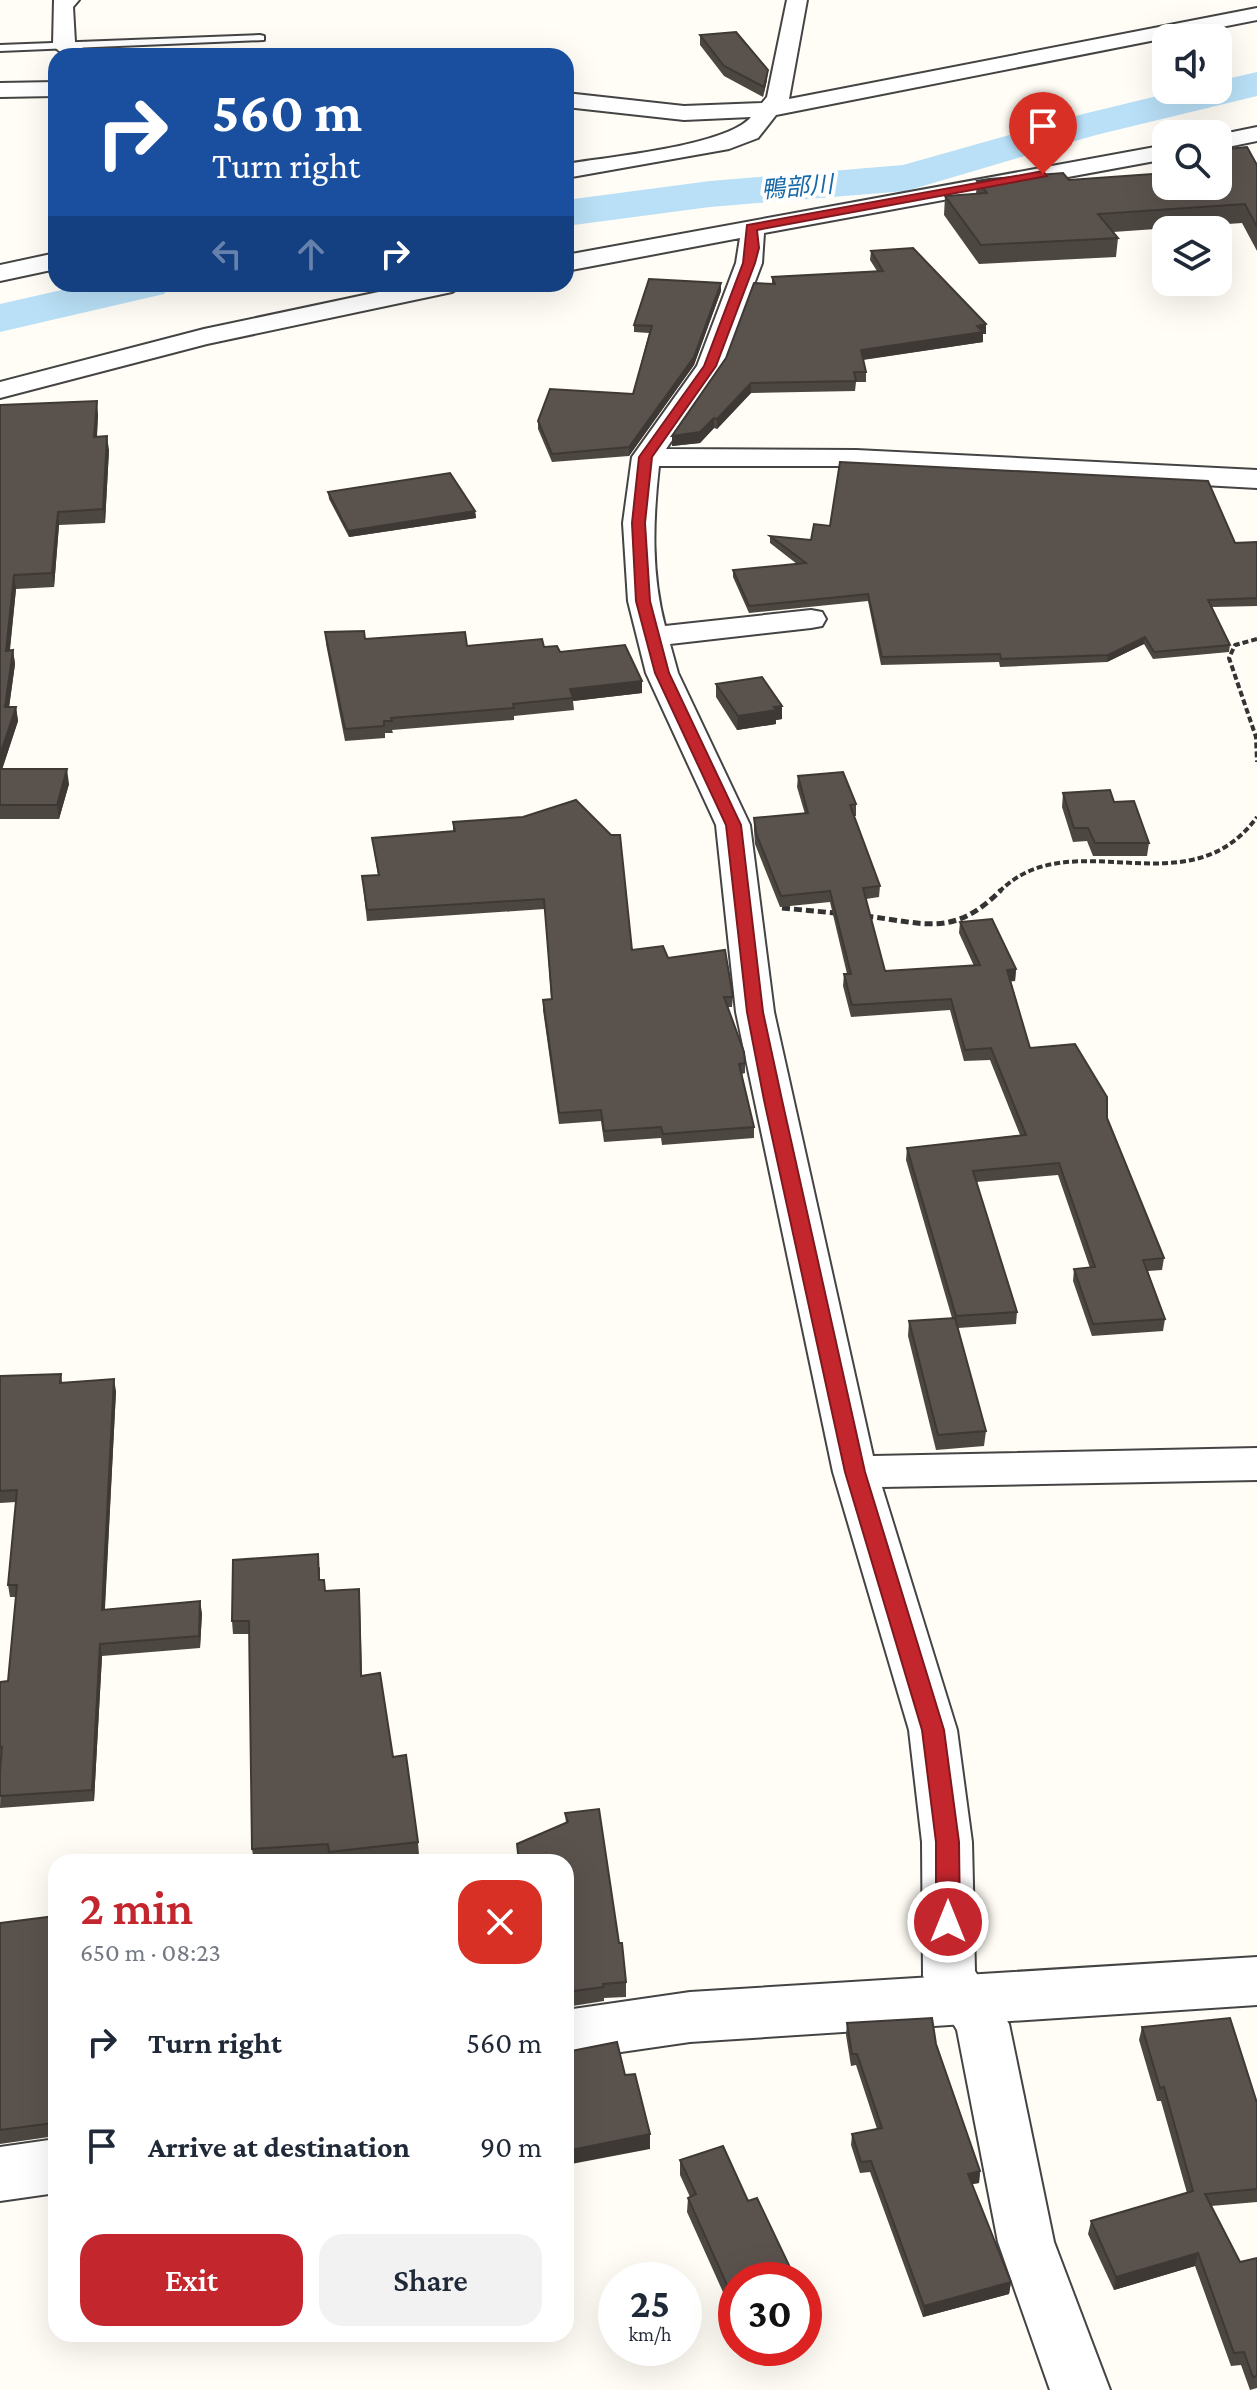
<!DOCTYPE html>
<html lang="en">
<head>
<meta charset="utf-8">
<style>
	:root { --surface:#fff; --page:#f2f2f3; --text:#1f2937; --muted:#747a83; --accent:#c4262e }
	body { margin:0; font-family:"Crimson Pro","Noto Sans JP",serif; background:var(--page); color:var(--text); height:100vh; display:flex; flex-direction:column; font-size:30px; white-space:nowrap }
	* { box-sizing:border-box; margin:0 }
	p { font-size:26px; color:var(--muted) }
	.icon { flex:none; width:44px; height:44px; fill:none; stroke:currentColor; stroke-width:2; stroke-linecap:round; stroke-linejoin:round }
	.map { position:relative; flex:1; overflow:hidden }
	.panel { position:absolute; left:48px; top:1854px; width:526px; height:488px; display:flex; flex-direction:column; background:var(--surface); border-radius:24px; box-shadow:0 8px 32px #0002 }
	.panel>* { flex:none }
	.hud { position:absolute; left:48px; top:48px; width:526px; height:244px; border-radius:24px; box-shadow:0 8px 32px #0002; background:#1a4fa0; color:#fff; overflow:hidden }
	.controls { position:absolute; left:1152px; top:24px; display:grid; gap:16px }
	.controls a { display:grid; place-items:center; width:80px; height:80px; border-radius:16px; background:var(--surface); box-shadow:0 8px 32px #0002; font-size:40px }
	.speed { position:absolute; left:598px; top:2262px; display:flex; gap:16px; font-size:40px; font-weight:700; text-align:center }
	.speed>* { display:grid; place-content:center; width:104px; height:104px; border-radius:50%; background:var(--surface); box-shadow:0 8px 32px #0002; line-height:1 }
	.speed small { font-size:20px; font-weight:400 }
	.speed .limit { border:12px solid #d22; background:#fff; color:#111 }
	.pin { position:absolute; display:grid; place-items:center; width:68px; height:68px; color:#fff; margin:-82px -34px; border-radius:50% 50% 50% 0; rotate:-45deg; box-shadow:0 0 8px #0007 }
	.pin .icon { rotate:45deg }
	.me { position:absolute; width:88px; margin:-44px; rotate:0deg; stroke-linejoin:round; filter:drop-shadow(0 0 6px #0008) }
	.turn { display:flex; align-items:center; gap:28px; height:168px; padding:0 32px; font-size:36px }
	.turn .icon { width:104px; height:104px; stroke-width:2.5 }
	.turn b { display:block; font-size:56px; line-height:68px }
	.lanes { display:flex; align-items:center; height:76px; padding:0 32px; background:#0003; justify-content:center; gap:40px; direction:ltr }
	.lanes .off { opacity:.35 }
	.round { display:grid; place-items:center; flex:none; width:84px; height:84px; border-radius:24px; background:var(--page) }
	.headline { display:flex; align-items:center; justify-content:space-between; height:136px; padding:0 32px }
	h1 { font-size:48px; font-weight:600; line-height:60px; color:var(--accent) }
	.cta { display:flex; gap:16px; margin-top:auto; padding:16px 32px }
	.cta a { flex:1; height:92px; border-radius:24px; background:var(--accent); color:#fff; font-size:32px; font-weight:600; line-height:92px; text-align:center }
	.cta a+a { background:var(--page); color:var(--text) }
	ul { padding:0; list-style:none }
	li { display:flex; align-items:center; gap:24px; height:104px; padding:0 32px }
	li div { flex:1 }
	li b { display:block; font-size:30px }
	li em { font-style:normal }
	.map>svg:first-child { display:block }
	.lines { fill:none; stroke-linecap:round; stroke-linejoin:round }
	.river { fill:#b9e0f7; fill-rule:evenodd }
	.service-casing { stroke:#444; stroke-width:4 }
	.minor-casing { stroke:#444; stroke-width:4 }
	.tertiary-casing { stroke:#444; stroke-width:4 }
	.path-far1 { stroke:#333; stroke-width:4; stroke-dasharray:6 3; stroke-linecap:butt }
	.path { stroke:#333; stroke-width:5; stroke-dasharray:8 4; stroke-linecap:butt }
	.service { fill:#fff; fill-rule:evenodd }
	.minor { fill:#fff; fill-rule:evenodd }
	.tertiary { fill:#fff; fill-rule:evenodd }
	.wall { fill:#4d4742 }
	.shaded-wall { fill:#3f3936 }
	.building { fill:#5a524d; stroke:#3f3936; stroke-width:2 }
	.route { fill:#c4262e; stroke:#7f191e; stroke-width:2 }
	.labels { text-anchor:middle; stroke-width:8; stroke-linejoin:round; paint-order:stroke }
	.far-water-label { font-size:24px; font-style:italic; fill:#1768a6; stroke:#fff }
</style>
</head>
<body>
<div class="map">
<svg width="1257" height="2390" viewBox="0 0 1257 2390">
	<rect width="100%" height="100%" fill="#fffdf5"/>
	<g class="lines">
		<path class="river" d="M1257 72V96L1096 135 906 191 710 207 566 226V200L710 181 903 165 1083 114 1182 90H1218V81Z
			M88 284H171L164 294 0 332V304Z"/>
		<defs>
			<path id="service" d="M260 35 264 36V40L0 51V45Z"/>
			<path id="minor" d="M54 0H79L73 7 75 42 94 56C78 56 64 59 53 45Z
				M787 0H807L789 99 1257 8V20L776 115 758 138 729 149 566 178V164C608 157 727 146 751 117L684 120 566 107V93L684 106 762 103 767 97Z
				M56 82V96L0 97V83Z
				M1257 127V141L1218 149V135Z
				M1166 145V159L764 233 762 263 723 366 666 449 856 450 1257 470V488L856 466H659C653 520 651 573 665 626L811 610 822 612 826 619 822 626 811 628 670 644 678 673 750 825 774 1012 873 1456 1257 1448V1480L882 1487 957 1730 972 1842 975 1971 1009 2024 1054 2242 1110 2390H1050L998 2242 957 2030 923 1976 922 1842 909 1730 833 1472 736 1012 716 825 646 673 628 601 623 523 632 457 697 366 736 263 740 238 566 271V255Z
				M56 253V269L0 281V265Z
				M416 284H465L452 292 207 344 0 398V382L204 329Z"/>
			<path id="tertiary" d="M1257 1957V2005L690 2042 566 2060V2010L690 1992Z
				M56 2139V2193L0 2201V2147Z"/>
		</defs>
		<use href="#service" class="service-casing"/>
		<use href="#minor" class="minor-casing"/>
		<use href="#tertiary" class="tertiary-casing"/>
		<path class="path-far1" d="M1257 639 1235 645 1229 658 1256 737 1257 762
			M999 892C1071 819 1188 912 1257 817"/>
		<path class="path" d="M782 908 835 913
			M865 916C926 923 953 938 1001 890"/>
		<use href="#service" class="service"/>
		<use href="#minor" class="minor"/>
		<use href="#tertiary" class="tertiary"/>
	</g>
	<path class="wall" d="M700 35 767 80 763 97 724 76 700 45Z
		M1257 165V251L1242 223 1113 232 1118 238 1116 257 979 264 944 215 945 196 976 194 977 181 1069 180 1166 186Z
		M871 251 986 324V334H983V342L863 360 866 372V382H856L855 391 751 393 717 429 714 428 700 443 672 446 772 284V277L877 271 870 260Z
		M721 291 694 365 629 456 552 462 538 429V421L633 394 649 333 634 332V325Z
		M0 405 98 414 97 437 109 450 105 523 59 525 54 587 16 589 10 650H13L15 664 9 707H16L18 721 2 769 69 784 59 819H0Z
		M328 492 475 511 476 518 349 537 329 499Z
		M770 536 811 540 1257 542V606L1212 607 1230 645 1229 652 1153 659 1144 644 1107 662 1000 667 999 662 881 665 868 601 749 613 733 577V570L797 564 770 543Z
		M325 632 365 639 467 646 544 647 642 681V693L573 701 574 710 514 716V720L392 730 393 733H385V738L345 741 326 644Z
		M716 684 782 706V719L776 720V724L737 730 716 697Z
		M798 776 856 804V816H854L880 886 879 897 866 899 885 971 974 966 959 933 960 922 1016 969 1015 981H1011L1030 1048 1107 1118 1164 1258 1162 1270 1148 1271 1165 1319 1163 1331 1092 1336 1073 1281 1074 1269 1090 1268 1058 1175 976 1182 1017 1312 1016 1324 958 1328 986 1431 984 1446 936 1450 908 1336 909 1321 952 1318 906 1160 907 1148 1020 1135 990 1060 964 1061 950 1010 851 1017 843 986 844 974H847L830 902 780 907 755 844 754 830V818L805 814 797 787Z
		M1063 793 1114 802 1149 843 1147 856H1093L1087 841 1073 842 1062 807Z
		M453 822 632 950 668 958 733 997 732 1007H728L745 1063V1073L742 1074 754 1127V1138L662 1145 661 1138 604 1142 601 1121 559 1124 543 1010V1000L551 999 545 909 367 921 363 886 378 875 372 838 453 831Z
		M61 1374 62 1382 116 1391 105 1609 202 1613 200 1648 102 1656 94 1801 0 1808 1 1759H0V1682L8 1681 16 1597H10L8 1585 16 1502 0 1503V1376Z
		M320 1567V1580L326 1591 360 1602 362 1675 393 1757 418 1842 419 1855 354 1862H330V1856L254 1862 252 1849 249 1634H233L232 1621Z
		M565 1813 619 1943 626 1982V1997L604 1998V2001L566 2007V1862H518L517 1844 566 1823Z
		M56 1916V2136L0 2144V1923Z
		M847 2023 936 2044 980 2171 979 2183 972 2184 1011 2282 1009 2294 923 2317 870 2172 860 2173 851 2145 852 2134 877 2129 856 2065 851 2066 846 2035Z
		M1142 2027 1257 2103V2202L1211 2206 1240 2262 1257 2258V2388L1250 2390 1241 2365 1231 2366 1195 2266 1114 2290 1088 2234 1091 2221 1187 2193 1161 2101H1157L1139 2040Z
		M680 2160 736 2280V2321L687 2212 688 2198 690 2197 680 2175Z"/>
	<path class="shaded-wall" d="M768 70 767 80 763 97 764 87Z
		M721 283V291L694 365 629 456V447Z
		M986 324V334H983V342L860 360 861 350Z
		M751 383V393L717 429V419Z
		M97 401 98 414 96 450 94 437Z
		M714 418V428L700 443 672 446V436Z
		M107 436 109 450 105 523 103 509Z
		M475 511 476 518 349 537 348 531Z
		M58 512 59 525 54 587 52 573Z
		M14 575 16 589 8 665 6 651Z
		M1145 637 1144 644 1107 662 1108 655Z
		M13 650 15 664 7 722 5 707Z
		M642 681V693L573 701 570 689Z
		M782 706V719L776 720V724L737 730 738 716Z
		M16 707 18 721 0 776V755Z
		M67 769 69 784 59 819 57 805Z
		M1016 969 1015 981 1006 982 1007 970Z
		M114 1379 116 1391 104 1621 102 1610Z
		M200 1601 202 1613 200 1648 199 1636Z
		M100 1644 102 1656 94 1801 92 1790Z
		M650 2134V2149L566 2165V2151Z
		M980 2171 979 2183 966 2185 968 2174Z
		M1198 2253 1195 2266 1114 2290 1116 2277Z
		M1011 2282 1009 2294 923 2317 924 2306Z
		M810 2311 809 2325 804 2327V2313Z"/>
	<path class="building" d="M736 32 768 70 764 87 724 66 700 35Z
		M1247 147 1257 165V227L1245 204 1098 214 1118 238 981 245 945 196 987 193 977 181 989 179 1063 173 1069 180 1166 173V186H1218V150Z
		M913 248 986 324 977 326 983 332 861 350 866 372H854L856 381 751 383 717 419 714 418 700 432 672 436 726 358 754 283 775 284 772 277 883 271 871 251Z
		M649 279 721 283 694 357 629 447 552 454 538 421 550 389 633 394 652 326 634 325Z
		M97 401 94 437 107 436 103 509 58 512 52 573 14 575 6 651 13 650 5 707H16L0 755V405Z
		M840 462 1208 481 1235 543 1257 542V598L1208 600 1230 645 1154 652 1145 637 1108 655 1001 659 1000 654 882 657 868 594 749 606 733 570 806 563 770 536 811 540 814 524 830 526Z
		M450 473 475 511 348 531 328 492Z
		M364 631 365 639 465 632 467 646 542 639 544 647 557 646 560 652 625 645 642 681 570 689 573 698 513 704 514 708 391 718 392 721H384V726L345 729 325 632Z
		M762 677 782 706 774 707 777 710 738 716 716 684Z
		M0 769H67L57 805H0Z
		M843 772 856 804 850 805 880 886 863 888 885 971 980 965 960 922 992 919 1016 969 1007 970 1030 1048 1075 1044 1107 1097V1118L1164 1258 1143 1260 1165 1319 1093 1324 1074 1269 1095 1267 1059 1163 973 1171 1017 1312 956 1316 907 1148 1026 1135 991 1048 965 1050 951 999 852 1005 844 974H851L830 891 781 896 756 833 754 818 808 813 798 776Z
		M1110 790 1114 802 1134 801 1149 843H1095L1088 828H1074L1063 793Z
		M576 800 611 835H620L632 950 663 946 668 958 725 950 733 997H724L744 1052 745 1063 739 1064 754 1127 663 1134 661 1127 604 1131 601 1110 559 1113 543 1000 552 999 544 899 367 910 362 876 379 875 372 838 455 831 453 822 523 817Z
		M955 1318 986 1431 938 1435 909 1321Z
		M61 1374 60 1383 114 1379 102 1610 200 1601 199 1636 100 1644 92 1790 0 1796V1772L2 1747 0 1748V1682L8 1681 17 1585H8L17 1490 0 1491V1376Z
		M318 1554 319 1580H324L325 1591 359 1589 361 1676 380 1673 393 1757 406 1755 418 1842 329 1852 328 1844 252 1849 249 1621H232L233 1560Z
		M599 1809 619 1943H622L626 1982 603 1984 604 1987 566 1992V1862H519L517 1844 568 1822 565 1813Z
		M56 1916V2126L53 2123 0 2130V1923Z
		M932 2018 936 2044 980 2171 968 2174 1011 2282 924 2306 871 2161 861 2162 852 2134 882 2128 857 2054H852L847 2023Z
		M1230 2018 1257 2103V2189L1205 2194 1240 2262 1257 2258V2376L1253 2377 1244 2352 1234 2353 1198 2253 1116 2277 1091 2221 1193 2191 1164 2087 1160 2088 1142 2027Z
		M617 2042 625 2075 635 2074 650 2134 566 2151V2052Z
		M723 2146 748 2201 757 2198 796 2280H736V2305L688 2198 696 2194 680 2160Z
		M804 2297 810 2311 804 2313Z"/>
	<path class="route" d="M1043 171 1047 176 757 230 759 248 755 263 716 366 652 457 645 523 650 601 669 673 741 825 763 1012 782 1100 865 1472 944 1730 959 1842 960 1922 956 1929 948 1932 940 1929 936 1922V1842L922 1730 845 1472 764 1100 747 1012 726 825 655 673 636 601 632 523 639 457 704 366 743 263 747 225Z"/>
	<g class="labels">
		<g class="far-water-label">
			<text transform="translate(797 187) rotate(-5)" y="8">鴨部川</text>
		</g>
	</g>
</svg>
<div class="controls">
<a><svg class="icon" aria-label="sound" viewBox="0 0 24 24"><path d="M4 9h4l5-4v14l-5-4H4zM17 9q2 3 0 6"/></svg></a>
<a><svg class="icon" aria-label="search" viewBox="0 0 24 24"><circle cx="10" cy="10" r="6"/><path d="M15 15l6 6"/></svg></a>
<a><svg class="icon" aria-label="layers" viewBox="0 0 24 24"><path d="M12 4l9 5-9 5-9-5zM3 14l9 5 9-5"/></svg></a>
</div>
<div class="speed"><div>25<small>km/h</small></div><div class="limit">30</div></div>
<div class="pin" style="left:1043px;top:174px;background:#d93025"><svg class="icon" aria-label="arrive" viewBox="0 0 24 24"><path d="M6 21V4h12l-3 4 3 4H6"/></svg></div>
<svg class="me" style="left:948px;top:1922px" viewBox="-20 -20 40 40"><circle r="17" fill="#c4262e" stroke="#fff" stroke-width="3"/><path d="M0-11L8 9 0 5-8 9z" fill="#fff"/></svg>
<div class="hud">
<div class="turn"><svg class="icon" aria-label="right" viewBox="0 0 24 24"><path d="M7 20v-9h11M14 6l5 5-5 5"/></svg><div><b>560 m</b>Turn right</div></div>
<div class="lanes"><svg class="icon off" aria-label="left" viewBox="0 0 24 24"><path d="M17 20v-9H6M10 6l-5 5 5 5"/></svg><svg class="icon off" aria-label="ahead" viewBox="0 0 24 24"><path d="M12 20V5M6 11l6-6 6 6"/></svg><svg class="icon" aria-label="right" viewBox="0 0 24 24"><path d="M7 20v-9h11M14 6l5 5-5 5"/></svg></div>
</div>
<section class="panel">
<div class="headline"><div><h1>2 min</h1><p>650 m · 08:23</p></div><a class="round" style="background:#d93025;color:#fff"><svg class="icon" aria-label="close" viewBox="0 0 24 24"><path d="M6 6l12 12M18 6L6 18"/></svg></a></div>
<ul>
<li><svg class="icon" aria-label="right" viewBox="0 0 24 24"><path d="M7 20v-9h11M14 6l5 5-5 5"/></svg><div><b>Turn right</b></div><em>560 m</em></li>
<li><svg class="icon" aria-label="arrive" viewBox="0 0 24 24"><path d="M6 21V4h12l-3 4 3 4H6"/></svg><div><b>Arrive at destination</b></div><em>90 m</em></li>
</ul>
<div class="cta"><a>Exit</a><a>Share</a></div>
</section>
</div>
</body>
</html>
